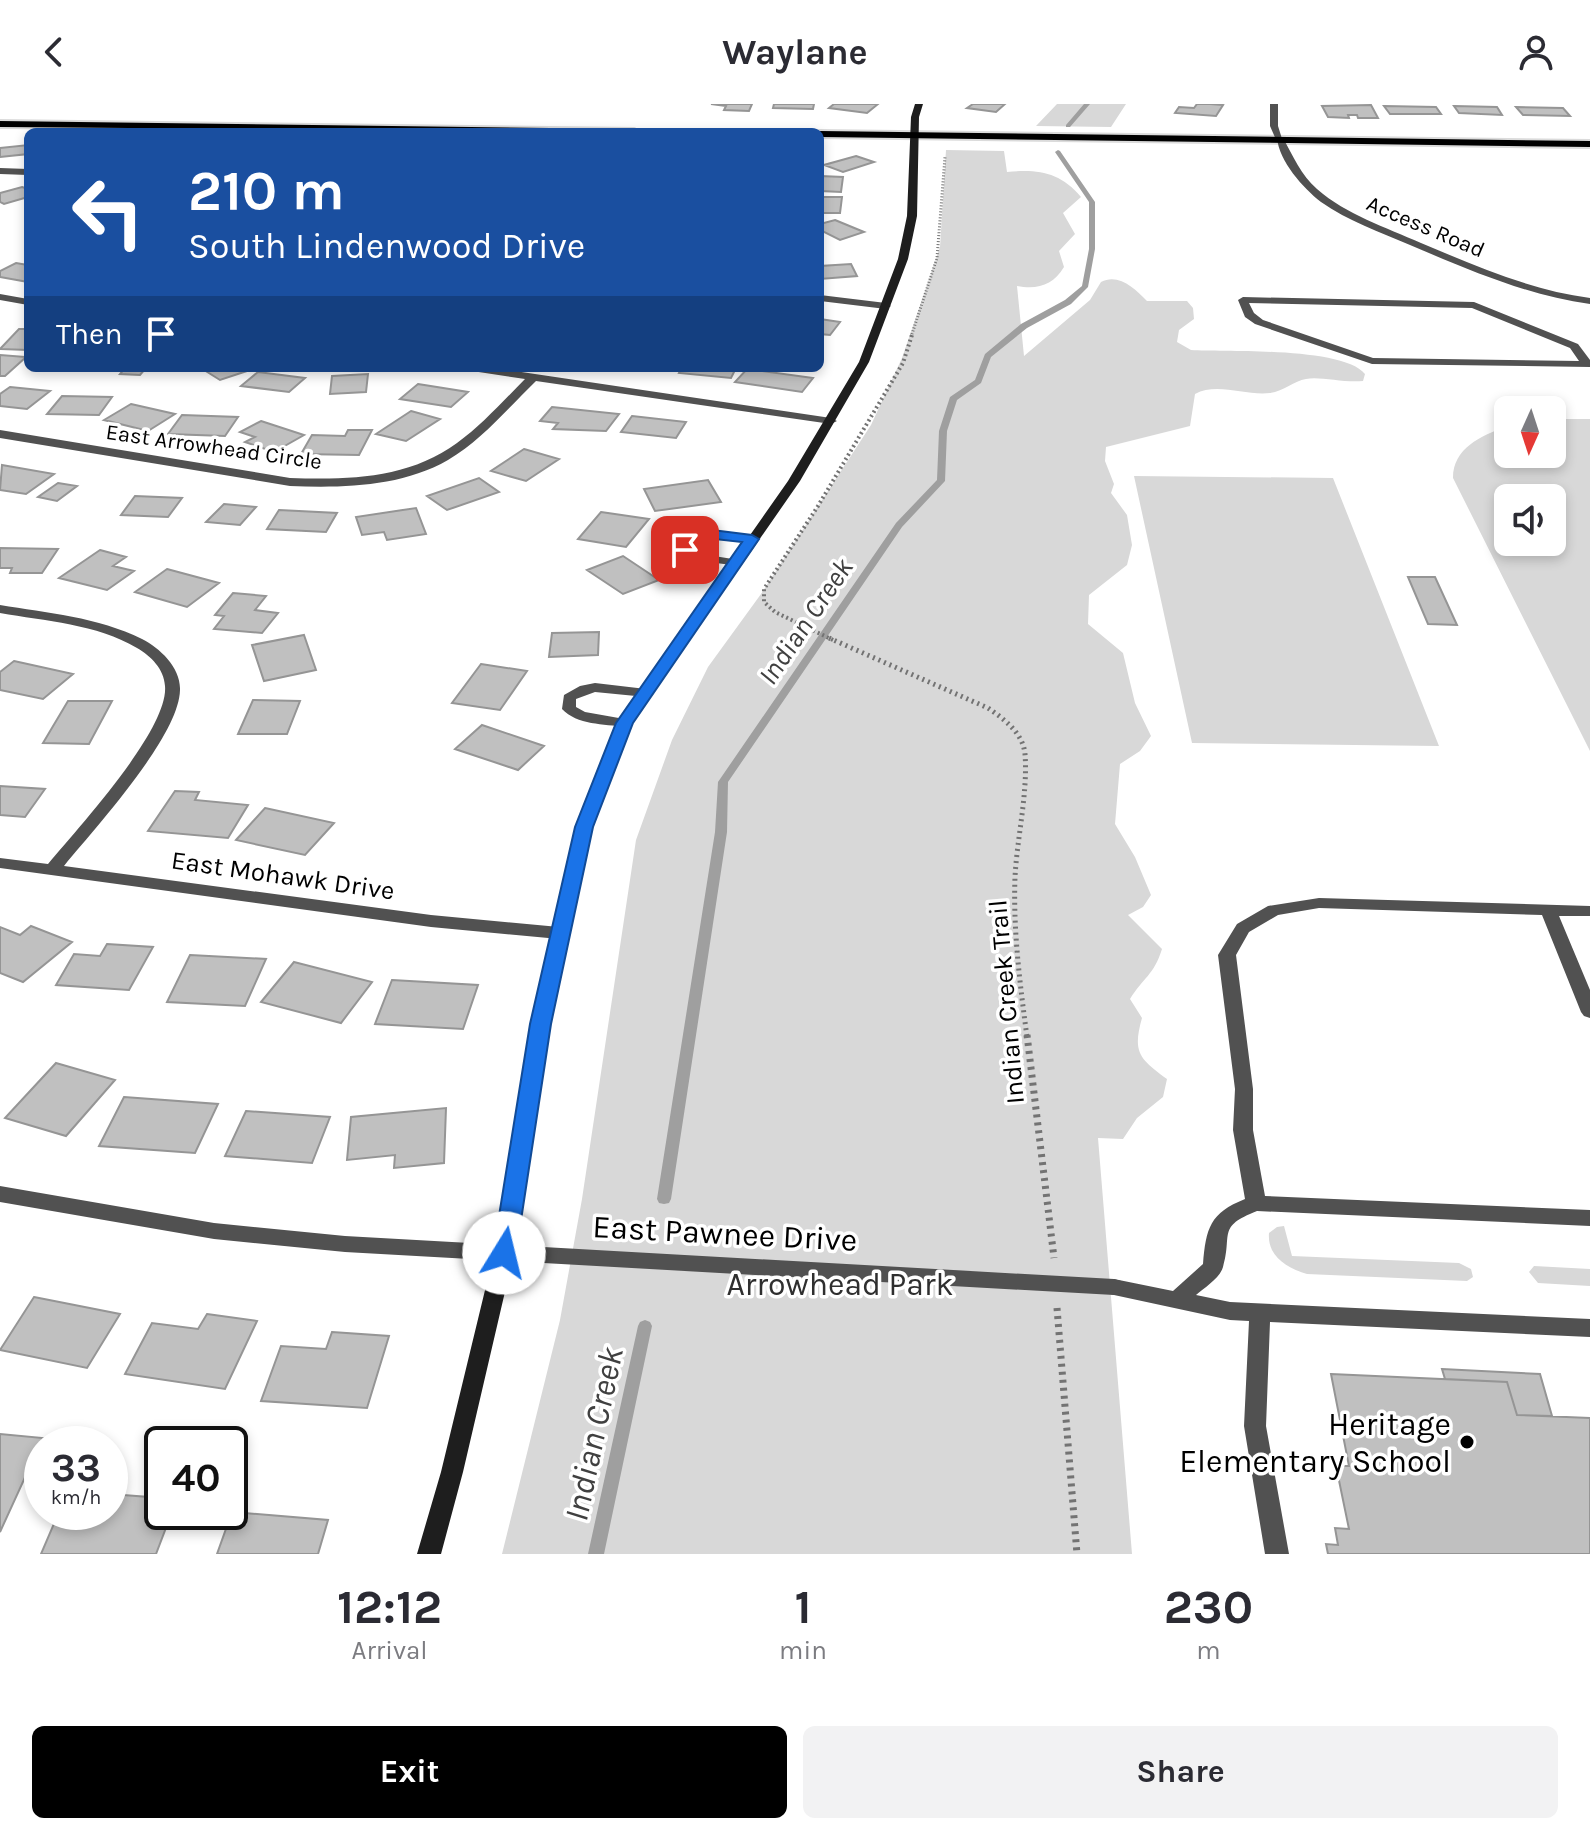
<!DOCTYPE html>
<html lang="en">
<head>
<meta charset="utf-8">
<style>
	:root { --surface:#fff; --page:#f2f2f3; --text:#2b2b33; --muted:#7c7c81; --accent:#000 }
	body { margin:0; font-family:Karla,sans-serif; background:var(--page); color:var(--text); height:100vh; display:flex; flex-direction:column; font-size:30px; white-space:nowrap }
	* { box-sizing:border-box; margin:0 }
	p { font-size:26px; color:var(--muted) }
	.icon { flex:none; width:44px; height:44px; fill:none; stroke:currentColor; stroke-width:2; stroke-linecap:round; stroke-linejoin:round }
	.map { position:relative; height:1450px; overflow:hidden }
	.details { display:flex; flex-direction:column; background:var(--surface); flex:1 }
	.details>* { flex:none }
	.hud { position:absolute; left:24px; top:24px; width:800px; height:244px; border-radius:12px; box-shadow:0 4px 12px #0003; background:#1a4fa0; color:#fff; overflow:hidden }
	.needle { width:52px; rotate:183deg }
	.fabs { position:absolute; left:1494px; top:292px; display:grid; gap:16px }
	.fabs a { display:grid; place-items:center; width:72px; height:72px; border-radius:12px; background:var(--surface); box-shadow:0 4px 12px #0003; font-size:40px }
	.speed { position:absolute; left:24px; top:1322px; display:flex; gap:16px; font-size:40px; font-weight:700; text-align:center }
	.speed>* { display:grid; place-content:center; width:104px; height:104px; border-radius:50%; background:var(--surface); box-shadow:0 4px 12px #0003; line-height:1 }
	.speed small { font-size:20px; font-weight:400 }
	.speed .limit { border:4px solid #111; border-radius:12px; background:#fff; color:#111 }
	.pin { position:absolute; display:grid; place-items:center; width:68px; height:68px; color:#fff; margin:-34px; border-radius:16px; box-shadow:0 4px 12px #0006 }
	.me { position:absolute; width:88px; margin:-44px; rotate:9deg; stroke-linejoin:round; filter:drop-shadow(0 0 6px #0008) }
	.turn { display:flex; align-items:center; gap:28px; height:168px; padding:0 32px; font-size:36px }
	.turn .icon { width:104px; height:104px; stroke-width:2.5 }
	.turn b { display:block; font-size:56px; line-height:68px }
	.then { display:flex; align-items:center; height:76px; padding:0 32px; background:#0003; gap:16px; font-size:30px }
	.eta { display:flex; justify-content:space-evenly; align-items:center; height:136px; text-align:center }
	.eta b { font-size:48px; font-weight:700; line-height:56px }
	.cta { display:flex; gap:16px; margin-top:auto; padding:16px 32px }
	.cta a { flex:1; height:92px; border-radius:12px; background:var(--accent); color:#fff; font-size:32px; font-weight:700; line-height:92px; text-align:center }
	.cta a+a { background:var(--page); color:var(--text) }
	header { display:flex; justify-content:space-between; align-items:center; height:104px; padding:0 32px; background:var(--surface); font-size:36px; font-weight:700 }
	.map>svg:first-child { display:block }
	.green { fill:#d8d8d8; fill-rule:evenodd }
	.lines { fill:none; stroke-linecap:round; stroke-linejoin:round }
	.stream { fill:#9f9f9f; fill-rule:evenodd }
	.building { fill:#c0c0c0; stroke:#959595; stroke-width:2 }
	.primary-casing { stroke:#dbdbdb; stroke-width:4 }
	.path-far3 { stroke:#737373; stroke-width:3; stroke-dasharray:1 2; stroke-linecap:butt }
	.path-far2 { stroke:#737373; stroke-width:4; stroke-dasharray:2 3; stroke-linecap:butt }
	.path-far1 { stroke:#737373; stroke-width:5; stroke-dasharray:2 4; stroke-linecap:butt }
	.path { stroke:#737373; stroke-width:7; stroke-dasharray:3 5; stroke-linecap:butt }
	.lane { fill:#515151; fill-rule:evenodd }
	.street { fill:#515151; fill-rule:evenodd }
	.secondary { fill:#1e1e1e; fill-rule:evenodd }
	.primary { fill:#000; fill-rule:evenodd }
	.route { fill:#1a73e8; stroke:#114b97; stroke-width:2 }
	.poi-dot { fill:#000; stroke:#fff; stroke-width:3 }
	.labels { text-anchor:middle; stroke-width:7; stroke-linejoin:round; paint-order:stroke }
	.far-street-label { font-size:22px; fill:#000; stroke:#fff }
	.street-label { font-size:26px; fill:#000; stroke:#fff }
	.water-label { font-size:28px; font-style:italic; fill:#404040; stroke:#fff }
	.near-street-label { font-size:32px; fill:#000; stroke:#fff }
	.near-park-label { font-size:32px; fill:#2f2f2f; stroke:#fff }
	.near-poi-label { font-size:32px; fill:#000; stroke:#fff; text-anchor:end }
	.near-water-label { font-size:34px; font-style:italic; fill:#404040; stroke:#fff }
</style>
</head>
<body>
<header><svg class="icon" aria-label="back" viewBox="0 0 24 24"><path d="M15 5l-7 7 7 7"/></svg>Waylane<svg class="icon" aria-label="person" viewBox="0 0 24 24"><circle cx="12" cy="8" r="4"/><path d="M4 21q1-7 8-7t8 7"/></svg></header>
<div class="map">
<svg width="1590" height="1450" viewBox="0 0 1590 1450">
	<rect width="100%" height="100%" fill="#fff"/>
	<path class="green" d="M1057 0H1126L1111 23 1036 22Z
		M946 46 1004 47 1007 68C1038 65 1060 68 1081 93L1063 109 1075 130 1059 147 1064 163C1053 181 1038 186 1017 182L1024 252 1090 196 1101 178C1119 169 1135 185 1147 197H1187L1193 204 1194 215 1179 226 1177 238 1191 246C1228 248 1343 243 1365 270L1363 277C1344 279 1319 272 1306 275 1294 277 1284 287 1270 289 1246 292 1217 278 1195 290L1190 322 1106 343 1105 357 1114 380 1111 389 1127 411 1132 441 1127 461 1089 491 1088 520 1123 549 1135 599 1151 632 1140 647 1120 660 1115 720 1135 753 1151 791 1143 803 1128 811 1162 845C1154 871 1143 874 1130 895L1142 914C1132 949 1140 955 1167 975L1163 993 1137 1014 1123 1035 1098 1034 1132 1450H502L560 1216 582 1095 636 736 672 636 708 563 761 490 871 321 902 254 940 143Z
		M1552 315H1590V647L1453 374C1453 344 1481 332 1505 323L1508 322V350H1552ZM1508 394H1552V438H1508Z
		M1134 372 1333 374 1439 642 1192 639Z
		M1284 1122 1292 1152 1459 1159 1471 1165 1473 1173 1467 1177 1307 1170C1287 1164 1267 1152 1269 1129L1277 1123Z
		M1534 1162 1590 1165V1182L1538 1179 1529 1168Z"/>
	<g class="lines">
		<path class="stream" d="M1084 0H1090L1070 23H1066V21Z
			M1058 46 1060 47 1095 98V145L1088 183 1071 200 1027 224 991 253 981 279 957 296 947 327 945 377 902 423 728 678 727 728 671 1095 669 1099 664 1100 659 1099 657 1095 715 728 718 678 896 419 937 376 939 327 950 293 975 276 985 250 1021 220 1065 196 1082 182 1089 145V98L1055 48Z
			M645 1216 650 1218 652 1222 604 1450H588L638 1222 640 1218Z"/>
	</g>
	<path class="building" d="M711 0H752L749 7 724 6 726 2Z
		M774 0H814L813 5 773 4Z
		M834 0H878L867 9 829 4Z
		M973 0H1005L996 8 967 4Z
		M1197 0H1210L1223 1 1216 12 1175 9 1179 3 1194 4Z
		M1371 1 1378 14H1358L1357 11H1348L1349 14 1328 13 1322 2Z
		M1384 2 1436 3 1441 10H1390Z
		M1454 2 1497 3 1502 11 1459 9Z
		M1516 3 1563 4 1570 12 1523 11Z
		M28 41V50L0 53V44Z
		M856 52 874 58 843 68 824 61Z
		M820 72 843 73 841 88 820 87Z
		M22 83 28 85V93L4 100 0 98V89Z
		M820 93H842L840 109H820Z
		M835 116 864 128 840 136 820 126V120Z
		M16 159 28 161V178L0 173V167Z
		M851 160 857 172 820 175V162Z
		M820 215 840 218 830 231 820 230Z
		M19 225H28V246L0 245Z
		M0 251 26 253 5 272H0Z
		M125 264H178L145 265 140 271 120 270Z
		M201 264H246L250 266 220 276Z
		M682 264H736L731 274 679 269Z
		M747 265 813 274 802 288 735 278Z
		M258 268 305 274 289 288 241 282Z
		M368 270 366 288 330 290 332 272Z
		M418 280 468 288 451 303 400 295Z
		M10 283 50 287 27 305 0 302V290Z
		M62 292 112 293 99 311 47 310Z
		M131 300 175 310 148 327 104 316Z
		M552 303 619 310 606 327 553 325 558 319 540 317Z
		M411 307 440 315 406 337 376 330Z
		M182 311 238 313 225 332 168 330Z
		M632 312 686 318 676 334 621 328Z
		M261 317 304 331 274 348 245 338 255 333 240 328Z
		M348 326H372L359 351 301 350 312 331 345 332Z
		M524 345 559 355 526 377 491 367Z
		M2 361 54 370 26 390 0 386Z
		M479 374 499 388 447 406 427 392Z
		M708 376 721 398 655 407 644 385Z
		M58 379 77 382 57 397 38 393Z
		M135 392 182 394 168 413 121 411Z
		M224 400 256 403 240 421 206 418Z
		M416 404 426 430 387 436 384 428 362 431 356 413Z
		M279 406 337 409 326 428 267 425Z
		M601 408 649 415 626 443 578 435Z
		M0 444 58 445 42 469H10L12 464H0Z
		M100 446 126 453 113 462 134 467 107 486 59 474Z
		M623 452 659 476 623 490 587 466Z
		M167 465 219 479 187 503 135 488Z
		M1408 473H1435L1457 521 1428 520Z
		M233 489 266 492 255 506 278 509 262 529 214 525 224 512 215 511Z
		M599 528 598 551 549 553 552 529Z
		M304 531 316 566 264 577 252 541Z
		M14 557 73 570 43 595 0 586V568Z
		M481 560 527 567 500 606 452 599Z
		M253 596 300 597 287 630H238Z
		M68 597H112L89 640 43 639Z
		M482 621 544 642 518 666 455 645Z
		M0 682 45 685 25 713 0 711Z
		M175 687 199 688 195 696 248 701 228 734 148 727Z
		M265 704 334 719 305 751 236 736Z
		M31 822 72 838 23 878 0 869V823L20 831Z
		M107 840 153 843 129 886 56 881 74 850 100 852Z
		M190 851 266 855 245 902 167 898Z
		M294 858 372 878 341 919 261 898Z
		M392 876 478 881 463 925 375 920Z
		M56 959 115 976 66 1032 5 1014Z
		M124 993 218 1000 195 1049 99 1042Z
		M446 1004 444 1059 394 1064 395 1051 347 1056 351 1013Z
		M246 1007 330 1013 312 1059 225 1052Z
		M34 1193 120 1210 87 1264 0 1246Z
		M207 1210 257 1217 225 1285 125 1270 152 1219 198 1225Z
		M332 1228 389 1232 367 1304 261 1297 281 1242 326 1245Z
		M1442 1265 1540 1270 1552 1312 1517 1311 1507 1278 1445 1275Z
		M1331 1270 1507 1278 1517 1311 1590 1314V1450H1328L1326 1440 1338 1441 1335 1424 1349 1425 1336 1362H1349Z
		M0 1330 43 1334 0 1428Z
		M110 1390 162 1394V1408H172L156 1450H41L59 1408H110Z
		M232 1408 328 1416 318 1450H217Z"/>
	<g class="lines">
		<defs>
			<path id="primary" d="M0 17 634 25 639 28 0 23Z
				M820 27 1590 37V43L820 33V28H816Z"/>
		</defs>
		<use href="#primary" class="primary-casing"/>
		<path class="path-far3" d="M911 233 937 154 945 53"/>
		<path class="path-far2" d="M833 536 775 508 764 498V485L818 402 903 259 912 231"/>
		<path class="path-far1" d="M829 534 988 604C1004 615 1023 629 1025 650 1028 689 1017 734 1015 773 1013 827 1020 880 1027 933"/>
		<path class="path" d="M1027 931 1054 1154
			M1057 1204 1077 1450"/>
		<path class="lane" d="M1277 34H1283C1293 52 1301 71 1317 85 1347 111 1385 123 1421 139 1476 162 1530 186 1590 194V200C1526 191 1469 166 1410 141 1380 128 1348 117 1321 98 1303 84 1279 57 1277 34Z
			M1243 193 1474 198 1578 240 1590 256V263L1372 260 1255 220 1245 213 1238 196ZM1249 199 1472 204 1570 244 1579 257 1373 254 1263 216 1254 209Z
			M1319 794 1590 802V812H1559L1590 886V914L1584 912 1581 908 1542 811 1319 804 1278 811 1249 828 1236 851 1253 985V1026L1265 1092 1590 1106V1122L1257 1107C1216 1123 1233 1130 1223 1163 1220 1174 1204 1184 1196 1191L1230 1198 1590 1215V1233L1270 1218 1266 1322 1289 1450H1265L1244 1322 1249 1217 1230 1216 1114 1191 1107 1189 1104 1183 1107 1177 1114 1175 1173 1187 1203 1160C1206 1124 1210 1109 1245 1095L1233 1026 1235 985 1218 851 1237 820 1268 802Z"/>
		<path class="street" d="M1270 0H1278V22L1283 38H1277L1270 22Z
			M0 64 28 65V71L0 70Z
			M0 190 28 195V201L0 196Z
			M820 191 886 199 891 202 886 205 820 197Z
			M466 264H494L831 314 837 317 831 320 536 277C508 304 482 336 448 356 401 383 343 384 290 382L0 334V326L290 374C348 376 408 375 457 339 482 321 503 297 525 275L472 267Z
			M704 425 752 431 758 435 752 439 706 433 691 441 695 449 739 456V462L686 455 679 446V439Z
			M0 501C47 509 98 513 142 535 160 544 181 564 180 586 179 633 94 725 64 762L431 811 559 823 568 829 559 835 431 823 0 764V754L48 760C77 725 169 626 165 582 164 565 151 552 137 544 97 520 45 517 0 509Z
			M595 579 646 585 653 589 646 593 595 588 576 595V603L585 608 630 616 632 619 630 622 625 623C604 620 577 621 562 605L564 591 580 582Z
			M0 1082 214 1119 345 1132 1114 1175 1121 1177 1124 1183 1121 1189 1114 1191 345 1148 214 1135 0 1098Z"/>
		<path class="secondary" d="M915 0H923L919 13 917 112 908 155 869 258 800 377 632 619 592 723 550 920 514 1149 463 1368 441 1450H417L441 1368 494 1149 532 920 576 723 618 619 788 377 859 258 898 155 907 112 911 13Z"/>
		<use href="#primary" class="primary"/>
	</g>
	<path class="route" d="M704 425 752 431 759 435 633 619 593 723 551 920 516 1149 513 1156 504 1158 496 1156 493 1149 530 920 575 723 616 619 742 438 706 434 692 441 690 449H680V436Z"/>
	<circle class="poi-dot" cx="1467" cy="1338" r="8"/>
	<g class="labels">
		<g class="far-street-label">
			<text transform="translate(1426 122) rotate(23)" y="8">Access Road</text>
			<text transform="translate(214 342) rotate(8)" y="8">East Arrowhead Circle</text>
		</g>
		<g class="street-label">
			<text transform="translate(283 771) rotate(8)" y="9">East Mohawk Drive</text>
			<text transform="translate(1006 898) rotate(-95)" y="9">Indian Creek Trail</text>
		</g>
		<g class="water-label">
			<text transform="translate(805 517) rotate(-56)" y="10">Indian Creek</text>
		</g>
		<g class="near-street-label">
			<text transform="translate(725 1129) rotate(3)" y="11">East Pawnee Drive</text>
		</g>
		<g class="near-park-label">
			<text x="840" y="1191">Arrowhead Park</text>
		</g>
		<g class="near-poi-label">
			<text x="1451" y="1331">Heritage<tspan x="1451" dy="37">Elementary School</tspan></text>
		</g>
		<g class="near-water-label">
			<text transform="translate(593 1330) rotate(-78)" y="12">Indian Creek</text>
		</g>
	</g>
</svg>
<div class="fabs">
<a><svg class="needle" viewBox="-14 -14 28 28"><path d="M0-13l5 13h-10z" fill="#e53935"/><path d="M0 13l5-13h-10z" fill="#7c7c81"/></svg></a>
<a><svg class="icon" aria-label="sound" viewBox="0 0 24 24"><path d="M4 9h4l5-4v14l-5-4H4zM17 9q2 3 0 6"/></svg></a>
</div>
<div class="speed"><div>33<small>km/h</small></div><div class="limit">40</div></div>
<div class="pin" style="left:685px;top:446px;background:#d93025"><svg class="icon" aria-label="arrive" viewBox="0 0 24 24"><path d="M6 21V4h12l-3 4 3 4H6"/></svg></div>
<svg class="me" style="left:504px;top:1149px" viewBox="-20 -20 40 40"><circle r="19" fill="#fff"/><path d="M0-13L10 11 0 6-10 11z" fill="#1a73e8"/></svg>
<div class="hud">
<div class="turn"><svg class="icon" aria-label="left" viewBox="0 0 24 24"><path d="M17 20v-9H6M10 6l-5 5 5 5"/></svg><div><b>210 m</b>South Lindenwood Drive</div></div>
<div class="then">Then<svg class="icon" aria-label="arrive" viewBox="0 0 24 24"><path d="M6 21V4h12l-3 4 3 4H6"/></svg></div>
</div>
</div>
<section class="details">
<div class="eta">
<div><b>12:12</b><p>Arrival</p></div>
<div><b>1</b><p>min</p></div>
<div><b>230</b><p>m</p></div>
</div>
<div class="cta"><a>Exit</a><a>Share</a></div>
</section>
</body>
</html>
